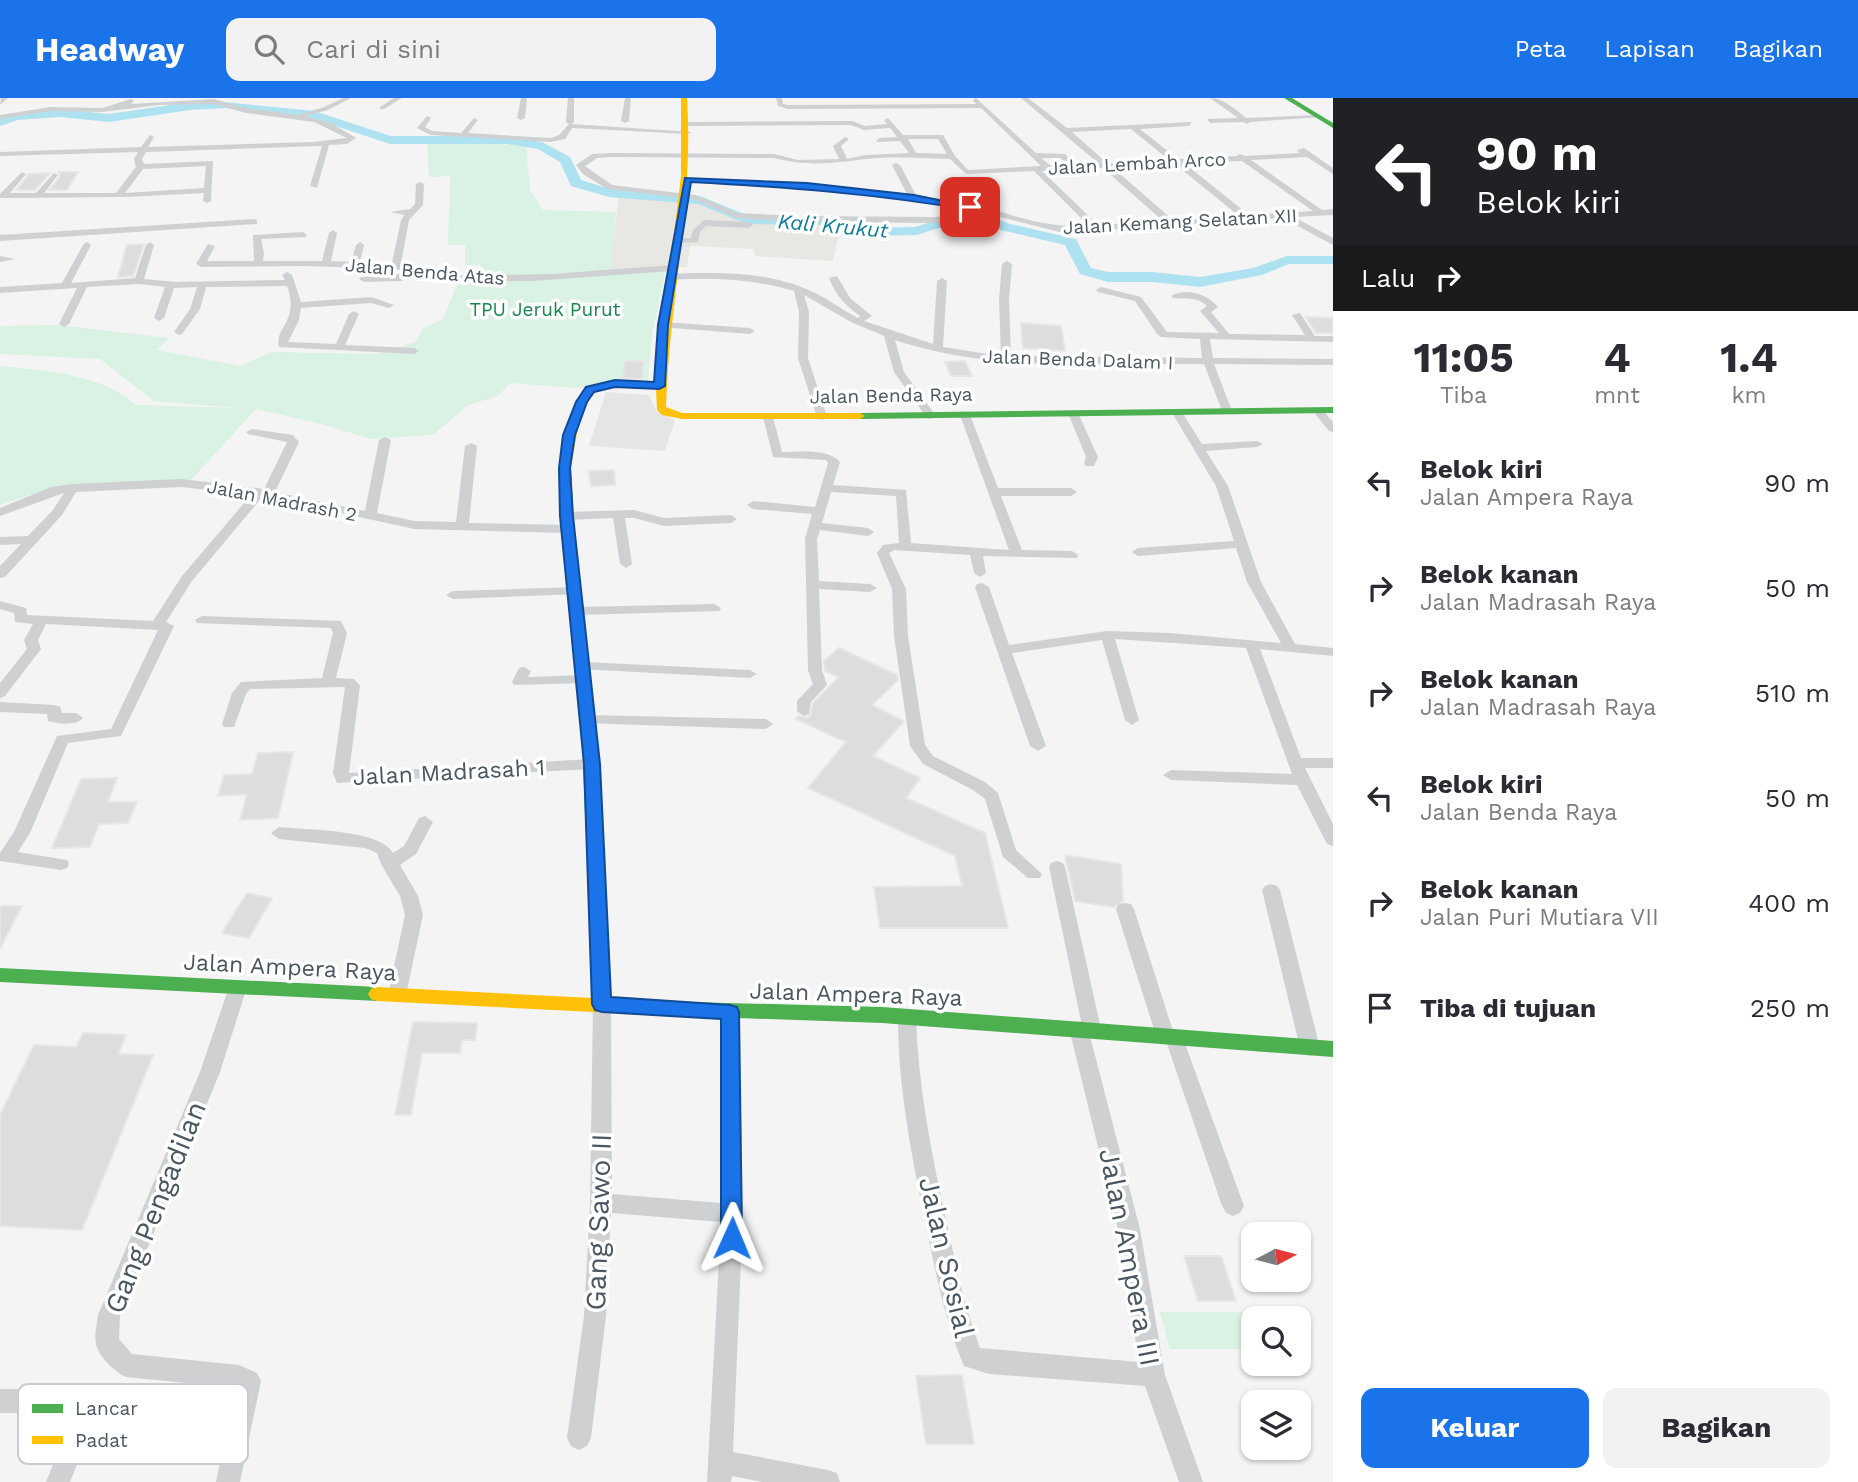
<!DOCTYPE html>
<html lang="id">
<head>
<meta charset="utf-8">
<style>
	:root { --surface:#fff; --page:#f2f2f3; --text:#2b2b33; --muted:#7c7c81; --accent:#1a73e8 }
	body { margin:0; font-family:"Work Sans",sans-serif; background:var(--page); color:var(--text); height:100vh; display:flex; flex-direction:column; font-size:26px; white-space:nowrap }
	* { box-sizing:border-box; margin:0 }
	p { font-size:23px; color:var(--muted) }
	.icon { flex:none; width:38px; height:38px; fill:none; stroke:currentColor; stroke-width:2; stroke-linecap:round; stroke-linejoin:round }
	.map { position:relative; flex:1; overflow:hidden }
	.drawer { display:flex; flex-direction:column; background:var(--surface); width:525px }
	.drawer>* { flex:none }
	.guide { background:#202124; color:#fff; overflow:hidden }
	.needle { width:46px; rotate:83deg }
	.fabs { position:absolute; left:1241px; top:1124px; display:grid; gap:14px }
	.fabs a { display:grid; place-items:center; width:70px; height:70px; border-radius:14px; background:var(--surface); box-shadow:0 2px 5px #0004; font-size:35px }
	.pin { position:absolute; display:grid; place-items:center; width:60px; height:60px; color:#fff; margin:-30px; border-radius:14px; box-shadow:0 4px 10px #0006 }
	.me { position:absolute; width:77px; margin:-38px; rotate:1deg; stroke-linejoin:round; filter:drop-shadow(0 0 5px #0008) }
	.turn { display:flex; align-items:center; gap:24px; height:147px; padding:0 28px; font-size:32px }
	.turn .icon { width:91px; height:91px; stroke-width:2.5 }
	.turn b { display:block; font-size:49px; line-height:60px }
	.then { display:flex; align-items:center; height:66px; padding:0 28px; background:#0003; gap:14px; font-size:26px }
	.eta { display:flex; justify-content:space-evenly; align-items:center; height:119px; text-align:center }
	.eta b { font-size:42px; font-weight:700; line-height:49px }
	.cta { display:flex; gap:14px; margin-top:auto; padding:14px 28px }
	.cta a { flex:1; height:80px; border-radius:14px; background:var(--accent); color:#fff; font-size:28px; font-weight:700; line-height:80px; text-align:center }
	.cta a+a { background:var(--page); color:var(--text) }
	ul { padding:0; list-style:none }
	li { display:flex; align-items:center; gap:21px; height:105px; padding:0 28px }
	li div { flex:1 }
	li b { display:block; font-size:26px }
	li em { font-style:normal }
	header { display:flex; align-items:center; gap:42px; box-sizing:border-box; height:98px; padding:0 35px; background:var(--accent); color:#fff }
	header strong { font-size:33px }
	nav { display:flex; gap:38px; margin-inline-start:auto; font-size:24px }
	.search { width:490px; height:63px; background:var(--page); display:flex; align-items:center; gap:18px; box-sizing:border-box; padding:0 24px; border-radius:14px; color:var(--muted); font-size:26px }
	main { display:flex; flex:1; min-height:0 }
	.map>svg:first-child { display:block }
	.commercial { fill:#e8e7e3 }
	.education { fill:#e6e5e6 }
	.green { fill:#d9f2e3 }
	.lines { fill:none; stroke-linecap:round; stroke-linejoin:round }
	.river { fill:#aee2f0; fill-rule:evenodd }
	.building { fill:#ddddde; stroke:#e5e6e7; stroke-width:2 }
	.street { fill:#ced0d2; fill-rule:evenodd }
	.fast { fill:#4caf50; fill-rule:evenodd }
	.slow { fill:#ffc107; fill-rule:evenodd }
	.route { fill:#1a73e8; stroke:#114b97; stroke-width:2 }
	.labels { text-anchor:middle; stroke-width:7; stroke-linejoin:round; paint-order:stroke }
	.far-street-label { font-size:19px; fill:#4a5661; stroke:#fff }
	.far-park-label { font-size:19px; fill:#17864f; stroke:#fff }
	.far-water-label { font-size:21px; font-style:italic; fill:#0c7c9b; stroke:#fff }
	.street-label { font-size:23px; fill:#4a5661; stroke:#fff }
	.near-street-label { font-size:28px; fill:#4a5661; stroke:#fff }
	.key { fill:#fff; stroke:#c9ccd0; stroke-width:2 }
	.key-label { font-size:19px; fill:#4a5661 }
</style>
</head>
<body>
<header>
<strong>Headway</strong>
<div class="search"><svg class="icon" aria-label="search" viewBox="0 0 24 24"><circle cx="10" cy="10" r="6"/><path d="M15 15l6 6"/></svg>Cari di sini</div>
<nav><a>Peta</a><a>Lapisan</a><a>Bagikan</a></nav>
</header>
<main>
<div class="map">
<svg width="1333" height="1384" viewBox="0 0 1333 1384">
	<rect width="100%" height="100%" fill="#f4f4f4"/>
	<path class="commercial" d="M619 96 713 105 746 120 841 127 833 163 755 158 754 151 690 148 687 169 610 173Z"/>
	<path class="education" d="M606 294 649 297 657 314 675 322 665 353 589 348Z"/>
	<path class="green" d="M454 43 526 48 530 92 543 112 616 114 611 173 666 169 652 237 648 283H618L577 290 510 285 498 298 468 307 433 337 371 341 321 326 256 311 191 382 51 390 0 407V268C46 273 100 275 136 307L237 310 154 303 100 261 0 256V228L58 227 169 240 157 252 241 268 271 254 377 256 415 244 424 230 443 221 458 184H473L481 167H465V147H448L450 78 429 79 427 45Z
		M1160 1214H1255L1257 1220H1253V1251H1170Z"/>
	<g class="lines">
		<path class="river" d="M190 4H225L314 13 391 38H506L542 44 570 59 581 82 610 91 700 98 749 118 829 119 869 130 915 129 937 122 983 116 1010 126 1076 141 1091 170 1108 174H1152L1200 179 1253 170 1287 158H1333V166H1289L1262 177 1200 189 1152 184H1108L1080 176 1065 147 1001 132 982 124 939 130 917 137 869 138 828 127 747 126 698 106 609 99 571 88 560 64 538 51 506 46H390L312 20 275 16 225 10 190 12 109 24 60 19 18 22 0 28V20L17 15 60 11 109 16Z"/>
	</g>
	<path class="building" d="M59 74H78L67 92H49L60 79Z
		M50 75 35 92H16L29 76Z
		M144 146 133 178 118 179 127 147Z
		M1306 219 1333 220V235H1316Z
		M1021 225 1061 228 1065 253 1023 250Z
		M625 263H644L642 281 623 280Z
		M965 263 972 278H951L945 264Z
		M614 372 615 387 591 388 589 373Z
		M839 550 897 577 898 582 872 607 904 623 873 658 920 680 906 700 985 735 1008 830H880L874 789 962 788 955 758 808 690 846 644 796 621 799 618 805 620 810 618 813 605 839 579 825 573 824 563Z
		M293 654 278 720 240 722 247 696 218 698 224 677 252 676 258 655Z
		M117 680 108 704H137L128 725 99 726 90 749 52 750 81 681Z
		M1065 757 1121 766 1123 803 1114 809 1075 803Z
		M247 795 272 800 249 840 222 835Z
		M0 808H22L0 851Z
		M413 924 477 925 475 942H462L460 955H422L411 1017H395Z
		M83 935 126 937 118 956 153 957 82 1132 0 1128V1017L34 947 76 949Z
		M1184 1158H1221L1236 1203H1198Z
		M962 1277 974 1346H926L916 1278Z"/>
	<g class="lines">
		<path class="street" d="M1 0H8L0 7Z
			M343 0H351L328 12 305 18 331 25 356 40 347 46 329 47 317 90 310 88 322 48 146 54 142 61 144 66 213 63 211 103 207 105 203 103 204 95 127 99 0 100V96L22 74 26 76 10 95H36L54 75 58 77 44 95H116L136 69 134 61 138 54 0 58V54L141 49 150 37 154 39 148 49 314 44 347 40 314 24 246 15 214 6 159 7 102 14 50 13 0 21V17L50 9 102 10 131 1 134 3 131 6 214 1 246 10 298 17 324 9ZM206 68 204 90 125 95 143 71Z
			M394 0H402L384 11H380V9Z
			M521 0H527L525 20 521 22 517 20Z
			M568 0H574V24L571 26 692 34 688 36 572 30 565 41 551 44 431 37 417 30 427 18 431 20 425 29 432 33 461 35 474 20 478 22 468 35 551 40 559 37 569 26 566 24Z
			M625 0H631L629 23 625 25 621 23Z
			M776 0H782L783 6 788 7 976 6 973 2 976 0 1036 55 1065 56 1076 66 1098 65 1021 0H1028L1067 30 1192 24 1189 28 1140 31 1178 61 1236 58 1240 56 1245 58 1300 55 1297 52 1304 50 1333 70V76L1307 59 1251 62 1322 112 1333 111V117L1294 119 1333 140V147L1283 120 1064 135 992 117 935 125 799 124 737 120 693 101 607 91 583 76 576 67 592 56 611 55 774 56 798 62 839 61 833 48 845 39 849 41 841 48 847 61 865 57 909 55 900 43 876 44 879 40 897 39 890 30 864 32 851 27 688 28 684 26 688 24 852 23 865 28 887 26 884 22 888 20 903 37H943L955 58 968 72 1041 68 981 10 788 11 778 8ZM1131 31 1169 62 1107 65 1072 34ZM908 41H938L947 56 916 55ZM611 59 774 60C810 69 831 65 867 61 894 58 922 60 950 61L966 76 1034 73 1089 128C1055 130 1024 122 992 111L984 93 980 91 976 93 982 109 916 97 900 67 896 65 892 67 907 96 789 84 687 80 683 82 687 84C785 88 882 96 979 114L935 119 799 118 738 115 695 97 612 87 585 68 597 60ZM1041 60H1060L1068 67H1050ZM1242 63 1313 113 1249 117 1184 65ZM1175 66 1239 118 1173 122 1112 69ZM1103 70 1163 123 1098 127 1042 73Z
			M1210 0C1223 0 1235 11 1246 20L1318 17 1322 19 1250 24 1247 26 1243 24 1210 25 1207 21 1238 20Z
			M420 84 424 86 423 107 409 122 401 166 426 174 469 178 552 176 672 167 677 170 672 173 532 183H458L419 178 401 183 364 184 359 181 361 179 410 175 396 171 303 168 201 169 196 166 208 146 215 148 207 163H254L253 137 303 134 307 137 306 139 261 141 264 155 263 163H322L329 135 333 132 337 135 331 163 351 164 356 147 360 144 364 147 360 164 392 165 401 122 405 117 390 114 410 111 415 106 416 86Z
			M254 121 257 122V126L0 143V137Z
			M704 122 749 124 753 127 749 130 706 128 700 134 698 144 674 145V141L691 140 693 132Z
			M87 144 91 147 71 185 135 180 146 147 150 144 154 147 144 181 176 184 285 182 282 177 287 174 292 177 301 204 371 199 394 207 389 210 371 205 301 210 299 222 288 244 336 246 349 216 354 213 359 216 345 247 414 250 419 253 414 256 279 249C274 229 300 224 287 188L206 189 200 211 182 236 179 237 174 234 190 211 197 189 174 190 164 220 159 223 154 220 165 189 139 186 87 189 69 226 64 229 59 226 77 190 0 195V189L62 185 83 147Z
			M0 158 15 161 0 164Z
			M1007 163 1012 166 1009 202 1011 258 1202 260 1200 241 1161 239 1157 236 1135 203 1098 194 1096 192 1101 189 1141 199 1167 234 1219 235 1200 213 1207 208C1197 198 1186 202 1173 200L1171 198C1186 189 1208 196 1218 209L1211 214 1229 236 1305 237 1292 217 1300 215 1315 238H1333V244L1210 241 1213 260 1333 261V267L1214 266 1232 313 1227 316 1222 313 1204 266C1101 265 994 275 895 242L904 274 936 318 931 321 927 320 894 274 884 238 851 224 804 197 809 214 808 260 827 319 822 322 817 319 798 260 799 214 794 193C753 181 712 179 670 182L665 179 670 176C716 174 768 173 811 193 827 200 842 212 858 220L860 218C846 208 835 197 829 180L837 178 850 200 872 218 864 223 933 246 937 183 942 180 947 183 943 249 1001 258 999 202 1002 166Z
			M663 224 750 230 755 233 750 236 660 229 658 227Z
			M1313 310H1321L1333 324V334L1329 333 1312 312Z
			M1172 311H1180L1202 346 1257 343 1263 346 1257 349 1206 353 1228 388 1261 484 1295 546 1333 550V558L1260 551 1301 660H1333V670H1305L1333 726V748L1327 746 1297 687 1171 682 1163 677 1171 672 1292 676 1246 550 1115 541 1139 622 1132 627 1125 622 1102 542 1012 555 1046 648 1038 653 1030 648 975 489 977 486 982 485 989 489 1009 547 1107 533 1170 535 1281 545 1247 484 1236 450 1138 458 1132 454 1138 450 1234 443 1216 388 1171 313Z
			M1073 312 1078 315 1098 359 1094 368H1086L1084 366 1086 359 1068 315Z
			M961 315 970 317 998 390H1071L1077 394 1071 398H1001L1022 452 1072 453 1078 457 1077 460 983 458 986 475 980 479 974 475 970 457 894 452 889 455 906 491 908 538 925 647 933 658 985 684 998 695 1016 752 1042 776 1040 780H1028L1003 759 985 701 973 692 923 666 910 648 894 538 892 491 877 455 883 447 899 445 896 398 831 394 822 425 868 430 874 434 868 438 820 432 817 441 819 483 870 486 877 490 870 494 819 491 822 572 827 587 811 604 809 616 804 618 797 613V603L813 586 808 572 805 441 812 416 753 411 747 407 753 403 815 409 828 365 826 362 773 359 763 319 768 316 773 319 782 354C800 354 828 350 840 364L833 387 906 392 911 445 1009 452 960 317Z
			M252 331 293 337 299 344 275 394 365 413 379 342 385 339 391 342 377 415 414 423 456 424 465 348 471 345 477 348 469 425 567 427 573 431 567 435 414 431 263 398 192 483 166 524 174 528 121 638 68 645 30 735 18 754 67 762 69 766 67 770 61 772 0 763V755L14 734 57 638 111 631 158 532 46 526 38 542 41 551 5 598 0 600V585L27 551 24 542 33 526 15 524 14 515 0 511V503L26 510 27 517 153 523 182 478 251 397 181 389 76 394 62 417 5 479 0 480V468L21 446 0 447V439L28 438 53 412 64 395 0 418V410L51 389 73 386 181 381 264 391 287 344 248 336 246 334Z
			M634 412 664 420 731 417 737 421 731 425 664 428 634 420H625L632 466 626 470 620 466 613 420 567 422 561 418 567 414Z
			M575 489 582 493 580 496 453 501 446 497 453 493Z
			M714 506 721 510 719 513 577 517 570 513 577 509Z
			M202 518 341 523 347 535 336 580 354 581 360 588 349 675 592 661 600 666 592 671 337 685 333 675 345 589 250 591 246 596 234 629H224L222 626 232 595 241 584 322 580 333 535 331 530 197 525 195 522Z
			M584 564 750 572 757 576 750 580 579 571 577 568 579 565Z
			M524 569 531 573 528 579 585 577 592 581 585 585 514 587 512 584 519 570Z
			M0 604 55 607 60 609 62 615H76L83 620C76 628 58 626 48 623L47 616 0 614Z
			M588 617 766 621 773 626 766 631 583 625 581 622 583 619Z
			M425 718 433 724 416 756 400 767 418 798 423 817 406 897 403 902 397 904 391 902 388 897 405 817 400 798 381 766 377 755 365 750 279 741 271 735 279 729C306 732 380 731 393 755L404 748 419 720Z
			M1057 763 1063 765 1065 769 1101 931 1099 936 1090 938 1140 1131 1165 1277 1203 1384H1179L1145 1288 989 1276 964 1268C944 1221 935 1172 925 1122 911 1055 898 988 898 919L900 914 907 911 914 914 916 919C918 987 931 1054 946 1121 955 1164 964 1208 980 1250L1139 1264 1118 1131 1069 930 1071 925 1081 923 1049 769 1051 765Z
			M1271 786 1277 788 1280 792 1320 950 1317 956 1310 958 1303 956 1300 950 1262 792 1265 788Z
			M1125 805 1131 806 1134 811 1173 933 1181 935 1183 940 1244 1108 1240 1115 1233 1118 1226 1115 1222 1108 1167 946 1158 944 1116 811 1119 806Z
			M238 882 244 884 247 889 220 974 120 1217 119 1241 132 1256 239 1267 257 1275 261 1283 240 1384H216L236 1290 126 1279C115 1274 98 1258 96 1246 94 1237 97 1226 98 1217L200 974 229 889 232 884Z
			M602 899 609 901 611 906 612 1096 721 1105V914L723 909 730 907 737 909 739 914 743 1115 733 1354 828 1372 837 1375 840 1384H762L732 1378 731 1384H707L721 1124 611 1115 606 1218 591 1340 587 1348 579 1352 571 1348 567 1340 584 1218 590 1105 593 906 595 901Z
			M0 1291H77L92 1298 98 1315 70 1384H46L74 1315H0Z"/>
		<path class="fast" d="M1284 0H1292L1333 25V30Z
			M1333 309V315L860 321 855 318 860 315Z
			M565 366 571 369 575 449 595 618 611 906 609 911 602 913 595 911 593 906 581 618 563 449 559 369Z
			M0 870 377 889 383 891 386 896 383 901 377 903 0 884Z
			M653 903 882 909 1333 943V959L882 925 653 917 646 915 644 910 646 905Z"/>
		<path class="slow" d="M681 0H687C694 104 669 205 666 309L682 315H860L865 318 860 321H682L662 317 657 312 656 291 616 289 594 294 580 318 571 369 565 372 561 371 559 369 570 318 586 290 616 283 656 285 681 78Z
			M377 889 653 903 660 905 662 910 660 915 653 917 377 903 371 901 368 896 371 891Z"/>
	</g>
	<path class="route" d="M685 80 807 85 914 97 974 109 970 112C877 96 785 89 691 84L668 227 665 288 659 291 615 289 594 294 587 304 575 337 570 370 573 418 600 666 611 899 730 907 737 909 739 914 742 1140 739 1148 732 1151 724 1148 721 1140V921L602 914 595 912 592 906 584 666 560 418 559 370 563 337 576 304 586 289 615 282 654 284 658 227Z"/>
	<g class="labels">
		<g class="far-street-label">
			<text transform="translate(1137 65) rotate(-3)" y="7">Jalan Lembah Arco</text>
			<text transform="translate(1180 123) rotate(-3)" y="7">Jalan Kemang Selatan XII</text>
			<text transform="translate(425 173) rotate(5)" y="7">Jalan Benda Atas</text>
			<text transform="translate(1078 261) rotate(2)" y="7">Jalan Benda Dalam I</text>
			<text transform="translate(891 297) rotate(-1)" y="7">Jalan Benda Raya</text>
			<text transform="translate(282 402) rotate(11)" y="7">Jalan Madrash 2</text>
		</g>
		<g class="far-park-label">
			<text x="545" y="218">TPU Jeruk Purut</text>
		</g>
		<g class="far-water-label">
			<text transform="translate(833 128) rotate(5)" y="7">Kali Krukut</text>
		</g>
		<g class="street-label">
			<text transform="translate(449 674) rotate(-3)" y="8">Jalan Madrasah 1</text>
			<text transform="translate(290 869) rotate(3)" y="8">Jalan Ampera Raya</text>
			<text transform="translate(856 896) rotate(2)" y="8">Jalan Ampera Raya</text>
		</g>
		<g class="near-street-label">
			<text transform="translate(155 1109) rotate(-68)" y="10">Gang Pengadilan</text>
			<text transform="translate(598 1124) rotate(-88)" y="10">Gang Sawo II</text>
			<text transform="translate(947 1159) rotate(77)" y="10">Jalan Sosial</text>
			<text transform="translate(1130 1159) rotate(79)" y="10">Jalan Ampera III</text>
		</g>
	</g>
	<rect x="18" y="1286" width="230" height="80" rx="10" class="key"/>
	<rect x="32" y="1306" width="31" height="9" fill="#4caf50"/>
	<rect x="32" y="1338" width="31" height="8" fill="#ffc107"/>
	<g class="key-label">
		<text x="75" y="1317">Lancar</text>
		<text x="75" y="1349">Padat</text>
	</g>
</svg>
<div class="fabs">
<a><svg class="needle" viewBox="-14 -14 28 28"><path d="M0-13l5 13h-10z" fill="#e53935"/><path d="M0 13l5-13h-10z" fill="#7c7c81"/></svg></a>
<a><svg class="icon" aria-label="search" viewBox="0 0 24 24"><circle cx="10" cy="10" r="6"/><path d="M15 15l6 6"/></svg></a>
<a><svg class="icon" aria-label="layers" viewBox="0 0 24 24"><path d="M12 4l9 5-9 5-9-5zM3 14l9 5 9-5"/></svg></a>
</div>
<div class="pin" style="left:970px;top:109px;background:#d93025"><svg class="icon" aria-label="arrive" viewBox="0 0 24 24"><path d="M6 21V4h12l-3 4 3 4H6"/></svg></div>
<svg class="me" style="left:732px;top:1140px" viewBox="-20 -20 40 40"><path d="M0-17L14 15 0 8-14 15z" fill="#1a73e8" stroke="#fff" stroke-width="4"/></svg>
</div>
<section class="drawer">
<div class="guide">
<div class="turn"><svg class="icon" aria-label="left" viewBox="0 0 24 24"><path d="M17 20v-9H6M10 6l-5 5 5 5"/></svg><div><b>90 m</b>Belok kiri</div></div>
<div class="then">Lalu<svg class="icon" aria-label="right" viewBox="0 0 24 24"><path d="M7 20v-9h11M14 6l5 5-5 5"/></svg></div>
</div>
<div class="eta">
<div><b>11:05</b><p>Tiba</p></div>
<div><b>4</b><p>mnt</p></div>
<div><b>1.4</b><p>km</p></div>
</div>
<ul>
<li><svg class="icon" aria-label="left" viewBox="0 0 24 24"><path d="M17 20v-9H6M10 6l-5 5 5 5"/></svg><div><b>Belok kiri</b><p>Jalan Ampera Raya</p></div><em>90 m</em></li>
<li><svg class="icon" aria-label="right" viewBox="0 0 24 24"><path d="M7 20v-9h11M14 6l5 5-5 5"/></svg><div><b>Belok kanan</b><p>Jalan Madrasah Raya</p></div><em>50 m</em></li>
<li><svg class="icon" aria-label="right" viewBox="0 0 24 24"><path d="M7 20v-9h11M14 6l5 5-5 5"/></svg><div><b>Belok kanan</b><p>Jalan Madrasah Raya</p></div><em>510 m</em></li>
<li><svg class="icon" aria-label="left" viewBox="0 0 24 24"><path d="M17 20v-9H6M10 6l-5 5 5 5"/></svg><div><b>Belok kiri</b><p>Jalan Benda Raya</p></div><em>50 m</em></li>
<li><svg class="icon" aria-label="right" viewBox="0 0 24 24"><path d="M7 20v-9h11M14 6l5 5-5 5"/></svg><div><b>Belok kanan</b><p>Jalan Puri Mutiara VII</p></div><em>400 m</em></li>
<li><svg class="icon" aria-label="arrive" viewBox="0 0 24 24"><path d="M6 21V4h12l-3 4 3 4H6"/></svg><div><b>Tiba di tujuan</b></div><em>250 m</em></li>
</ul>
<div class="cta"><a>Keluar</a><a>Bagikan</a></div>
</section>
</main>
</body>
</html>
